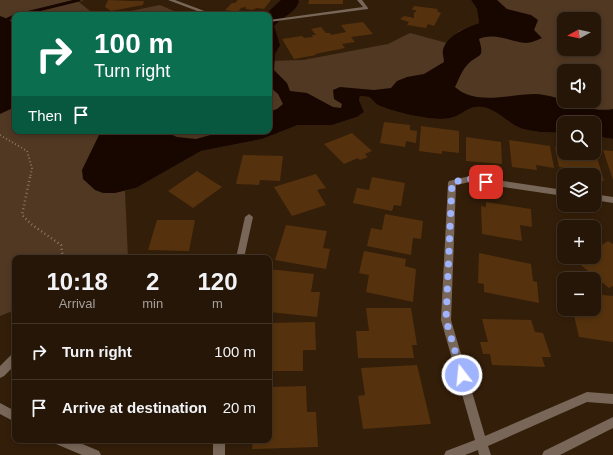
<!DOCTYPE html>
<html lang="en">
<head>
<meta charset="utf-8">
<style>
	:root { --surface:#261607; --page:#322315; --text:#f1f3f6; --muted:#a49f9b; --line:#423528 }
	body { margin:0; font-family:Arial,sans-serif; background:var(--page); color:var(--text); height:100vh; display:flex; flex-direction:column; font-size:15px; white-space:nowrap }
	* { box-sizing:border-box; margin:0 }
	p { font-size:13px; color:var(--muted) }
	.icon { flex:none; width:22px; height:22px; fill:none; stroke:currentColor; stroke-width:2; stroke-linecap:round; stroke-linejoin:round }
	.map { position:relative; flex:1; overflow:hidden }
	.drawer { position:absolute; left:12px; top:255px; width:260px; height:188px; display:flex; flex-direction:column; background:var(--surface); border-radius:8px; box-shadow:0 2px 6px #0003,0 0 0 1px var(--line) }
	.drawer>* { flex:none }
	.banner { position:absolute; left:12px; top:12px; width:260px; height:122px; border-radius:8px; box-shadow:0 2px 6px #0003,0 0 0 1px var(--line); background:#0b6e4f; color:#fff; overflow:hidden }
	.needle { width:26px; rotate:262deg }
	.buttons { position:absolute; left:557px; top:12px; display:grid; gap:8px }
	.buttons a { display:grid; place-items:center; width:44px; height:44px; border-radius:8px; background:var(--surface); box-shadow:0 2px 6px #0003,0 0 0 1px var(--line); font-size:20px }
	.pin { position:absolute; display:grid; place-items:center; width:34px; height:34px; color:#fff; margin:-17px; border-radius:8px; box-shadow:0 2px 6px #0006 }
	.me { position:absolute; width:44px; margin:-22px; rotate:344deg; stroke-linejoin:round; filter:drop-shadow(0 0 3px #0008) }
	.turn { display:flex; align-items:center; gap:14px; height:84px; padding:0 16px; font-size:18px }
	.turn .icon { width:52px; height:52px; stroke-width:2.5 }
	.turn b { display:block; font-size:28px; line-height:34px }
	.then { display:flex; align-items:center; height:38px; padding:0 16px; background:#0003; gap:8px; font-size:15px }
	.eta { display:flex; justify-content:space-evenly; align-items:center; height:68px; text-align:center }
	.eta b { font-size:24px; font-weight:700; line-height:28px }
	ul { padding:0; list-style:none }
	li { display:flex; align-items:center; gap:12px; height:56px; padding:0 16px; border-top:1px solid var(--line) }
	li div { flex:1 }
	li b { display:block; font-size:15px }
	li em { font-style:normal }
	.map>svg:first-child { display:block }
	.green { fill:#503823; fill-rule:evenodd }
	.water { fill:#180700 }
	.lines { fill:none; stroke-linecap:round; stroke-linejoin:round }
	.stream { stroke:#180700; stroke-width:3 }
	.building { fill:#55320d }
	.path-far1 { stroke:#8a7867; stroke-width:2; stroke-dasharray:1 2.5; stroke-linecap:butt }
	.path { stroke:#8a7867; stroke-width:2.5; stroke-dasharray:1 3; stroke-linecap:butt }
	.street { fill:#786758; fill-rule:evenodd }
	.route { stroke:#a0b3fd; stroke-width:7; stroke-dasharray:0 12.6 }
</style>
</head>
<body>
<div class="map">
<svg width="613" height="455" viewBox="0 0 613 455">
	<rect width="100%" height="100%" fill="#331e09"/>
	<path class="green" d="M0 0H84L79 2 95 15H15V131H269V61L303 60 388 44 410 33 447 43 459 31 479 23 477 9 471 0H613V139L594 136V123H564V133C550 132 531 133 518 127 506 121 495 108 481 107 468 105 462 116 450 118 434 122 393 112 378 105 375 103 372 99 369 97L360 96 359 100 364 112 357 117 332 125H298L262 139 201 151 136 188 125 191 128 258H15V310L0 316ZM564 19H594V49H564ZM564 71H594V101H564Z
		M160 5 181 14 111 15Z"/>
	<path class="water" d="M281 0H298L299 2C295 13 282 17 274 26L280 45 275 54 274 70 287 83 290 91 307 93 333 107 341 108 342 104 334 99 333 90 340 87 374 90 391 88 397 81 407 77 424 74 444 62C444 59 442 53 443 50 447 35 466 28 479 23L477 9 471 0H497L507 9 531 15 538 20 534 30 542 38C537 40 531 43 526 43 511 42 495 32 479 39 485 60 479 53 468 64 462 70 459 79 455 87 475 106 511 94 535 94 562 95 586 114 613 109V139L594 136V123H564V133C550 132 531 133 518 127 506 121 495 108 481 107 468 105 462 116 450 118 434 122 393 112 378 105 375 103 372 99 369 97L360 96 359 100 364 112 357 117 332 125H298L262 139 201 151 136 188 115 193H103L95 190 83 179 82 170 101 131H164L177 137 196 139 214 134 218 131H269V112L277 109 283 104 278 94 269 86V22L272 15 269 11Z
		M0 16 8 19 15 25V107L0 114Z"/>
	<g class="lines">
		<path class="stream" d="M18 15 79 0
			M8 19 15 16"/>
	</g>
	<path class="building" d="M108 0 132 1H144L143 5 111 11 105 7Z
		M238 0H271L264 9 257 8 252 10 246 9V7L241 8 238 12 225 10 232 3H235Z
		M309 0H343V4H308Z
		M414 6 438 9 437 11 441 13 434 26 428 24 426 28 407 25 409 22 400 19 404 16 414 18V13L417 10H412Z
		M363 22 373 34 351 37 355 42 342 44 345 48 315 54 316 55 294 59 282 39 302 36 304 38 313 37 312 35H316L311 29 321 27 326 33H330L331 35 346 32 341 25Z
		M384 122 410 125V130L417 131 416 143 406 141 405 147 380 143Z
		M421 126 459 131V153L442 151V154L419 151Z
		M352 133 372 151 365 154 368 157 360 160 358 158 344 164 324 144Z
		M466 137 501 142 502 164 466 161Z
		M509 140 550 146 554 168 536 165 537 170 512 167Z
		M555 147 564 148V153L596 154 604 181 594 180V175H580L578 170 559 167Z
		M603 150 613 151V180Z
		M243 155 283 156 280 181 260 180 259 185 236 184Z
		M197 171 222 187 193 208 168 191Z
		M316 174 326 188 317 190 326 205 292 216 274 187Z
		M372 177 405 183 401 206 394 205 392 211 353 203 357 188 369 190Z
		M486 202 531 209 532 227 520 225 522 241 482 234 481 206 486 207Z
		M385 214 423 221 421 239 413 238 411 255 367 246 371 228 382 230Z
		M157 220H195L189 251 148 250Z
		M286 225 327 231 323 248 330 249 326 269 275 260Z
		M608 241 613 244V286L609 288 571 257H594V250Z
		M364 251 406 259 405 266 416 269 413 302 366 292 369 275 359 273Z
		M479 253 531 264 533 281 537 282 539 303 484 292V284L478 283Z
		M157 255 179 257V258H156Z
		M269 269 314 274 311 292H320L317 317 269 312Z
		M594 294 613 296V342L579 337 573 311 586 313 585 309H594Z
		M366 308H411L417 345H412L414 358H358L356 331H369Z
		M482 319 531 320 535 332 543 333 551 357H542L545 367 492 365 490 354H483L480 342H488Z
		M315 322 316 350H303V371H269V323Z
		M417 365 431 424 363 429 358 396 365 395 361 368Z
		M306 386 307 412H316L318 447 252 449 253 440H269V387Z"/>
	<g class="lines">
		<path class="path-far1" d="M0 135 27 151 32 168 30 178"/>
		<path class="path" d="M30 177 22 215 31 224 61 245 63 258"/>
		<path class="street" d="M168 0H175L215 15H208Z
			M357 0H362L368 8V9L269 22V20L363 7Z
			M470 176 564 190V196L470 182 456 185 451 320 485 436 587 392 613 394V404L587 402 488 446 491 455H479L478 450 465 455H444L446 451 475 440 441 320 448 183 449 181Z
			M594 194 613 197V203L594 200Z
			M249 214 253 217 244 258H236L245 217Z
			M15 353V365L4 376 0 378V366L11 355Z
			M0 403 15 411V422L0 414Z
			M613 417V428L560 455H542L544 451Z
			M54 440H73L99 451 101 455H82L56 444Z
			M213 440H225V455H213Z"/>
	</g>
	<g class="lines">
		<path class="route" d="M462 375 446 320 452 182 470 179 486 182"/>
	</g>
</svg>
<div class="buttons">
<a><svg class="needle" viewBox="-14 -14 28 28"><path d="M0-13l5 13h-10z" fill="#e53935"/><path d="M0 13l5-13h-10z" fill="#a49f9b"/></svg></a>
<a><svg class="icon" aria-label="sound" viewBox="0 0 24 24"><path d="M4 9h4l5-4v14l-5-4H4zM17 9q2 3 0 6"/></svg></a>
<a><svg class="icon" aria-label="search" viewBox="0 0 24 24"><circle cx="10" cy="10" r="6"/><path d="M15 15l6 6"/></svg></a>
<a><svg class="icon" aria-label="layers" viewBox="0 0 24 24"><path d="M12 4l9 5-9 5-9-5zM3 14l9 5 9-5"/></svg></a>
<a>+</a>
<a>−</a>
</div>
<div class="pin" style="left:486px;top:182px;background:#d93025"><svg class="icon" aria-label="arrive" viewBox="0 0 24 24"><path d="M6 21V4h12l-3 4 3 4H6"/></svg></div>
<svg class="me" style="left:462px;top:375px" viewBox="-20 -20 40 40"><circle r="17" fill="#a0b3fd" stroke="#fff" stroke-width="3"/><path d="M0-11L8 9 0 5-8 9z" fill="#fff"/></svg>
<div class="banner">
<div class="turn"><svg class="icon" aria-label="right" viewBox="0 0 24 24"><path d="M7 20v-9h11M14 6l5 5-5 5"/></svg><div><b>100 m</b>Turn right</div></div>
<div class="then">Then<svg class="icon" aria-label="arrive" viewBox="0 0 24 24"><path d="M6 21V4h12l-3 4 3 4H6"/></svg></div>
</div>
<section class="drawer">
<div class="eta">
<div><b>10:18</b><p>Arrival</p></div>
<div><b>2</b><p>min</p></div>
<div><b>120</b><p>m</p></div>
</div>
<ul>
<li><svg class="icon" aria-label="right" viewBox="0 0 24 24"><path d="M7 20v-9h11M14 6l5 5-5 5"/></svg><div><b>Turn right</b></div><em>100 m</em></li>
<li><svg class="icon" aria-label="arrive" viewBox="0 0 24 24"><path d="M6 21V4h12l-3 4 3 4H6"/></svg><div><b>Arrive at destination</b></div><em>20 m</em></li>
</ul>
</section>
</div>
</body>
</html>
